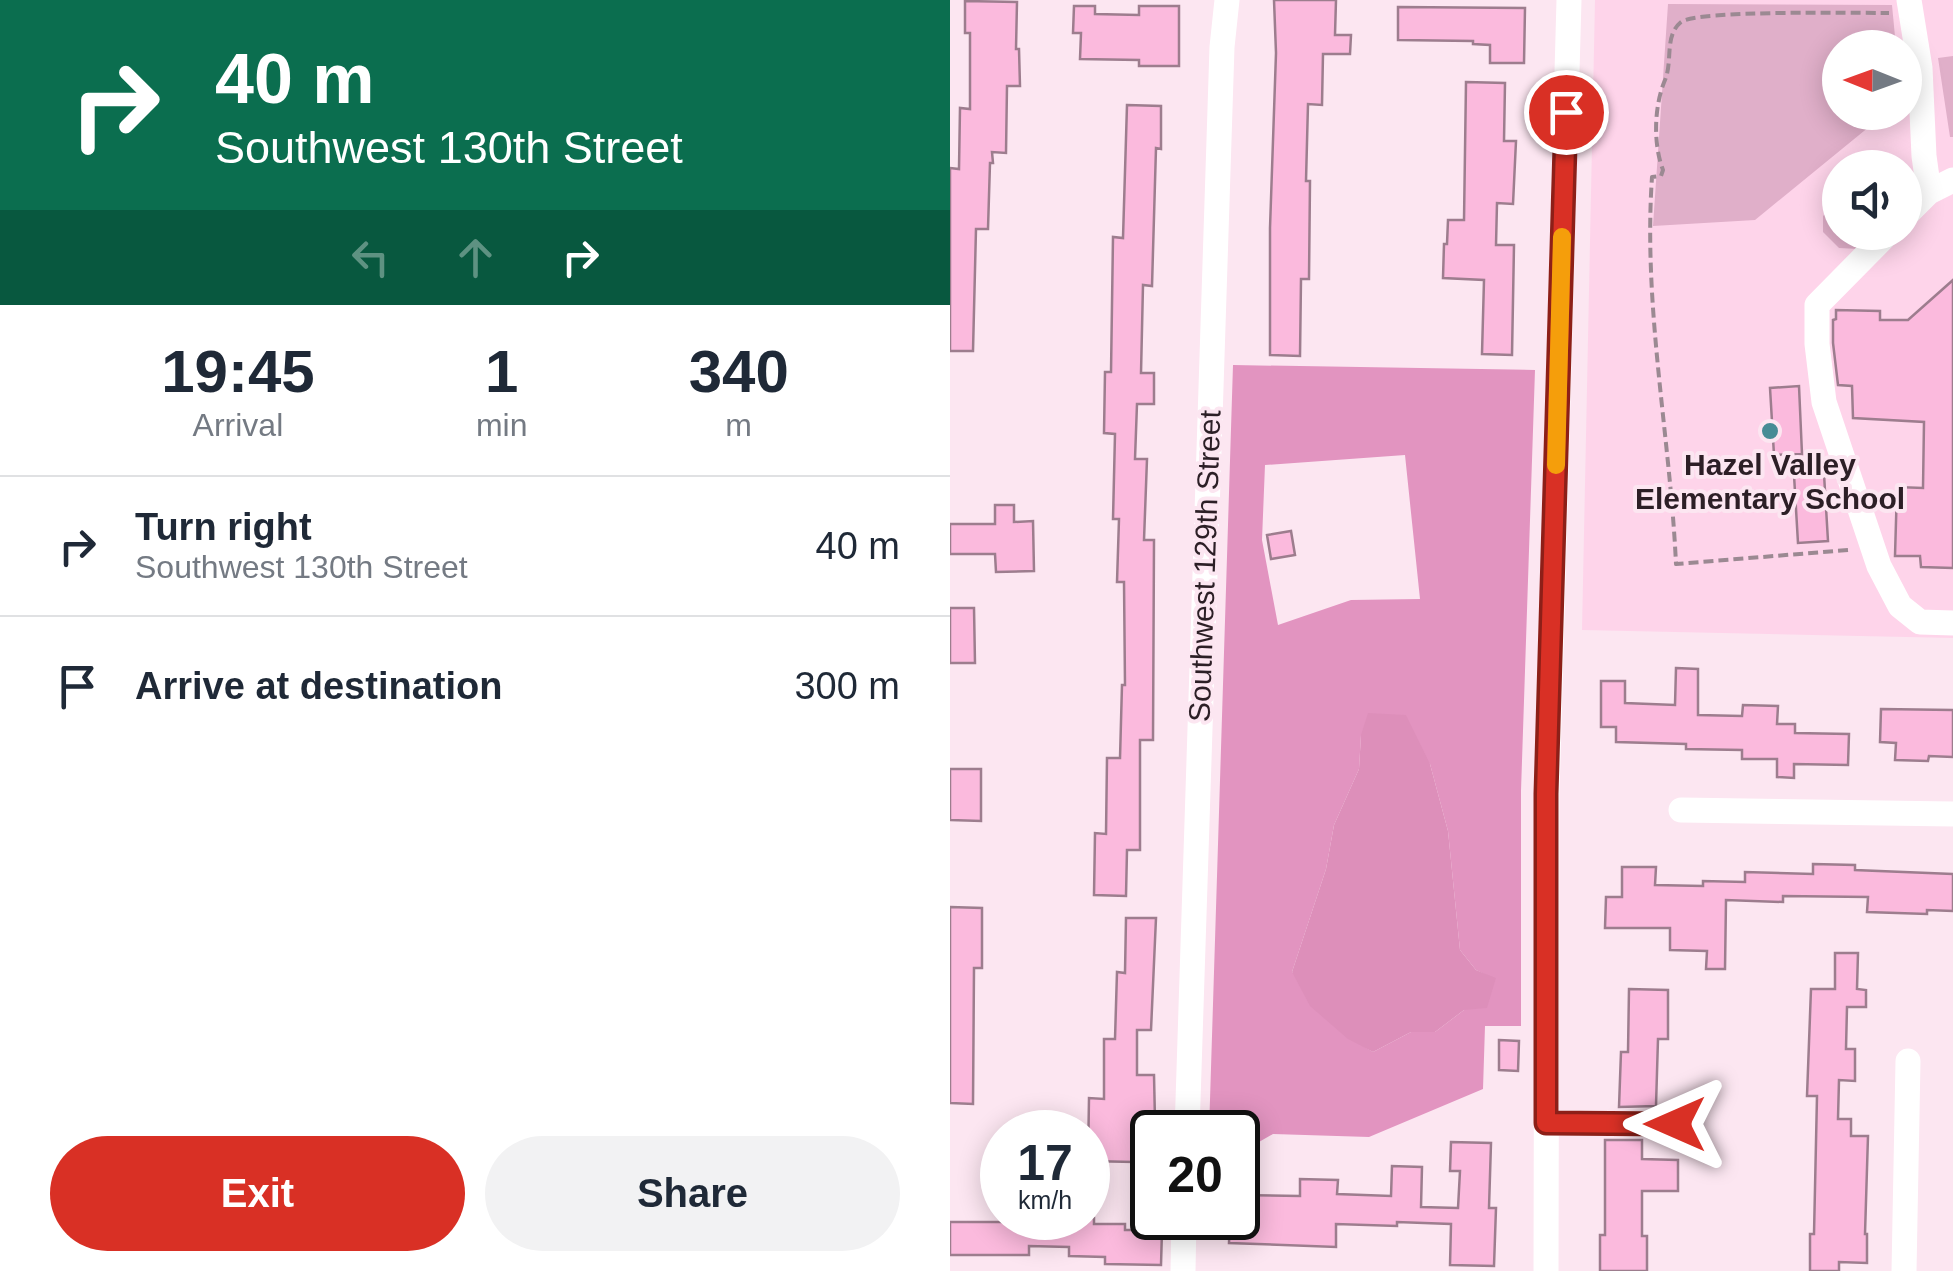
<!DOCTYPE html>
<html lang="en">
<head>
<meta charset="utf-8">
<style>
	:root { --surface:#fff; --page:#f2f2f3; --text:#1f2937; --muted:#747a83; --line:#e0e1e3; --accent:#d93025 }
	body { margin:0; font-family:Helvetica,sans-serif; background:var(--page); color:var(--text); height:100vh; display:flex; flex-direction:column; font-size:38px; white-space:nowrap }
	* { box-sizing:border-box; margin:0 }
	p { font-size:32px; color:var(--muted) }
	.icon { flex:none; width:55px; height:55px; fill:none; stroke:currentColor; stroke-width:2; stroke-linecap:round; stroke-linejoin:round }
	.map { position:relative; flex:1; overflow:hidden }
	.side { display:flex; flex-direction:column; background:var(--surface); width:950px }
	.side>* { flex:none }
	.hud { background:#0b6e4f; color:#fff; overflow:hidden }
	.needle { width:65px; rotate:271deg }
	.controls { position:absolute; left:872px; top:30px; display:grid; gap:20px }
	.controls a { display:grid; place-items:center; width:100px; height:100px; border-radius:50%; background:var(--surface); box-shadow:0 5px 25px #0003; font-size:50px }
	.speed { position:absolute; left:30px; top:1110px; display:flex; gap:20px; font-size:50px; font-weight:700; text-align:center }
	.speed>* { display:grid; place-content:center; width:130px; height:130px; border-radius:50%; background:var(--surface); box-shadow:0 5px 25px #0003; line-height:1 }
	.speed small { font-size:25px; font-weight:400 }
	.speed .limit { border:5px solid #111; border-radius:15px; background:#fff; color:#111 }
	.pin { position:absolute; display:grid; place-items:center; width:85px; height:85px; color:#fff; margin:-42px; border:5px solid #fff; border-radius:50%; box-shadow:0 2px 10px #0007 }
	.me { position:absolute; width:110px; margin:-55px; rotate:270deg; stroke-linejoin:round; filter:drop-shadow(0 0 8px #0008) }
	.turn { display:flex; align-items:center; gap:35px; height:210px; padding:0 50px; font-size:45px }
	.turn .icon { width:130px; height:130px; stroke-width:2.5 }
	.turn b { display:block; font-size:70px; line-height:85px }
	.lanes { display:flex; align-items:center; height:95px; padding:0 50px; background:#0003; justify-content:center; gap:50px; direction:ltr }
	.lanes .off { opacity:.35 }
	.eta { display:flex; justify-content:space-evenly; align-items:center; height:170px; text-align:center }
	.eta b { font-size:60px; font-weight:600; line-height:70px }
	.button { display:flex; gap:20px; margin-top:auto; padding:20px 50px }
	.button a { flex:1; height:115px; border-radius:60px; background:var(--accent); color:#fff; font-size:40px; font-weight:600; line-height:115px; text-align:center }
	.button a+a { background:var(--page); color:var(--text) }
	ul { padding:0; list-style:none }
	li { display:flex; align-items:center; gap:30px; height:140px; padding:0 50px; border-top:2px solid var(--line) }
	li div { flex:1 }
	li b { display:block; font-size:38px }
	li em { font-style:normal }
	main { display:flex; flex:1; min-height:0 }
	.map>svg:first-child { display:block }
	.built { fill:#fed4ea; fill-rule:evenodd }
	.green { fill:#e0afc9 }
	.forest { fill:#e294c0; fill-rule:evenodd }
	.water { fill:#dd8fba }
	.building { fill:#fbbadd; stroke:#9d7d8e; stroke-width:2.5 }
	.lines { fill:none; stroke-linecap:round; stroke-linejoin:round }
	.path { stroke:#9b8992; stroke-width:4; stroke-dasharray:10 5; stroke-linecap:butt }
	.minor { stroke:#fff; stroke-width:25 }
	.route-casing { stroke:#8d1f18; stroke-width:25 }
	.route { stroke:#d93025; stroke-width:18 }
	.slow { stroke:#f59e0b; stroke-width:18 }
	.poi-dot { fill:#468c95; stroke:#fce6f1; stroke-width:4 }
	.labels { text-anchor:middle; stroke-width:8; stroke-linejoin:round; paint-order:stroke }
	.poi-label { font-size:30px; font-weight:bold; fill:#2c1f26; stroke:#fce6f1 }
	.street-label { font-size:30px; fill:#2c1f26; stroke:#fce6f1 }
</style>
</head>
<body>
<main>
<section class="side">
<div class="hud">
<div class="turn"><svg class="icon" aria-label="right" viewBox="0 0 24 24"><path d="M7 20v-9h11M14 6l5 5-5 5"/></svg><div><b>40 m</b>Southwest 130th Street</div></div>
<div class="lanes"><svg class="icon off" aria-label="left" viewBox="0 0 24 24"><path d="M17 20v-9H6M10 6l-5 5 5 5"/></svg><svg class="icon off" aria-label="ahead" viewBox="0 0 24 24"><path d="M12 20V5M6 11l6-6 6 6"/></svg><svg class="icon" aria-label="right" viewBox="0 0 24 24"><path d="M7 20v-9h11M14 6l5 5-5 5"/></svg></div>
</div>
<div class="eta">
<div><b>19:45</b><p>Arrival</p></div>
<div><b>1</b><p>min</p></div>
<div><b>340</b><p>m</p></div>
</div>
<ul>
<li><svg class="icon" aria-label="right" viewBox="0 0 24 24"><path d="M7 20v-9h11M14 6l5 5-5 5"/></svg><div><b>Turn right</b><p>Southwest 130th Street</p></div><em>40 m</em></li>
<li><svg class="icon" aria-label="arrive" viewBox="0 0 24 24"><path d="M6 21V4h12l-3 4 3 4H6"/></svg><div><b>Arrive at destination</b></div><em>300 m</em></li>
</ul>
<div class="button"><a>Exit</a><a>Share</a></div>
</section>
<div class="map">
<svg width="1003" height="1271" viewBox="0 0 1003 1271">
	<rect width="100%" height="100%" fill="#fce6f1"/>
	<path class="built" d="M645 0H1003V638L632 630ZM890 48H955V112H890ZM890 168H955V232H890Z"/>
	<path class="green" d="M718 4 942 5 946 47 890 48V112L936 113 805 220 703 226Z
		M1003 56V137H1000L988 58Z
		M890 200V232L925 233 909 249 889 248 873 232V216Z"/>
	<path class="forest" d="M283 365 585 370 571 791V1026H535L533 1089 419 1137 323 1134 288 1154V1132H259ZM455 455 470 599 401 600 328 625 312 540 315 465ZM411 735 480 764 498 831 510 950 526 970 545 979 514 1010 485 1032H461L423 1052 398 1037 342 972 376 869 384 825 409 769Z"/>
	<path class="water" d="M418 713 456 715 480 764 498 831 510 950 526 970 546 978 537 1008 514 1010 485 1032H461L423 1052 398 1039 360 1006 342 972 376 869 384 825 409 769 411 735Z"/>
	<path class="building" d="M324 0H386L385 35H401L400 54H373L372 105 358 104 356 181H360L359 279H351L350 356 320 355V228L326 53Z
		M15 1 67 2 66 49H69L70 86H57L56 153 42 152 43 163H40L38 229H26L23 351H0V168L9 169 10 108 20 109V33H15Z
		M124 6H145V14L189 15V6H229V66H189V60L130 59 131 33H123Z
		M448 7 575 8 574 63H540V45L523 44V41L448 40Z
		M516 82 555 83 554 141H566L563 204 547 203 546 245H564L562 355 532 354 534 280 493 278 494 244H497L498 220H514Z
		M177 105 211 106V149L206 148 202 286 193 285 191 373H204V404H187L185 459H197L194 540H204L203 740H190V850H177L176 896 144 895 145 833 156 834 157 758H170L172 685H175L174 582H167L169 519H163L165 434 154 433 155 372H161L163 237 173 238Z
		M1003 280V568L971 567 970 556H945L947 487 973 488 974 422 903 418 902 386 888 385 883 343V320L886 319V310L930 311V320H958Z
		M849 386 852 454 824 455 820 388Z
		M874 474 878 541 848 543 844 475Z
		M45 505H64V522L83 521 84 571 46 572 45 554H0V524H45Z
		M341 531 345 555 321 559 317 535Z
		M0 608H24L25 663H0Z
		M726 668 748 669V715L792 716 793 705 828 706 827 724H845V733L899 734 898 765 844 764V778L827 777V759H792V750L736 749V744L666 742V727H651V681H675V703L725 705Z
		M931 709 1003 710V757L979 756 978 761 945 760 946 743 930 742Z
		M0 769H31V821L0 820Z
		M863 864 905 865V870L1003 874V911L977 910V914L917 912 918 897 833 896V902L776 900 775 969H756L757 951 720 950V928H655L656 897H672V867H706L705 885 753 886V881L795 882V872L863 874Z
		M0 907 32 908V968H24L23 1104 0 1103Z
		M176 918H206L201 1030H187V1075H204L205 1121 185 1120 184 1162 138 1161 139 1098 154 1099V1039H165L167 972 175 973Z
		M885 953H908L907 989 916 990V1007H897L896 1049H905V1081L889 1080 888 1119H901V1136H918L915 1234H917V1263L889 1262V1271H860V1234H864L867 1096H857L861 989H885Z
		M679 989 718 990V1039H708L706 1106 669 1107 671 1052H678Z
		M549 1040 569 1041 568 1071 549 1070Z
		M655 1140H692V1159L728 1160V1191H692V1236H697V1271H650V1235H655Z
		M501 1142 541 1143 539 1208H546L544 1266 500 1265 501 1224 447 1222V1226L386 1224V1247L279 1243 280 1218H288V1195L350 1196V1179L388 1180 387 1194 441 1196 442 1166 472 1167 471 1207 508 1208 510 1171H500Z
		M88 1218H144V1224H175V1230H212L211 1265 155 1264V1257L119 1256V1247L79 1246V1255H0V1222H88Z"/>
	<g class="lines">
		<path class="path" d="M898 550 726 564C720 435 693 307 702 177L711 176 713 170C703 144 704 106 715 80 723 61 714 36 731 22 746 10 908 13 939 13"/>
		<path class="minor" d="M959 0 970 68 974 156 979 192 1003 180
			M955 216 979 192
			M939 232 867 305V344L874 402 929 566 950 606 970 622 1003 623
			M731 810 1003 814
			M596 1123 725 1124
			M237 1132 272 47 277 0
			M233 1271 234 1218
			M596 1271 597 794 619 0
			M954 1271 958 1061"/>
	</g>
	<g class="lines">
		<defs>
			<path id="route" d="M616 112 596 794V1123L725 1124"/>
		</defs>
		<use href="#route" class="route-casing"/>
		<use href="#route" class="route"/>
		<path class="slow" d="M606 465 612 237"/>
	</g>
	<circle class="poi-dot" cx="820" cy="431" r="10"/>
	<g class="labels">
		<g class="poi-label">
			<text x="820" y="475">Hazel Valley<tspan x="820" dy="34">Elementary School</tspan></text>
		</g>
		<g class="street-label">
			<text transform="translate(255 566) rotate(-88)" y="10">Southwest 129th Street</text>
		</g>
	</g>
</svg>
<div class="controls">
<a><svg class="needle" viewBox="-14 -14 28 28"><path d="M0-13l5 13h-10z" fill="#e53935"/><path d="M0 13l5-13h-10z" fill="#747a83"/></svg></a>
<a><svg class="icon" aria-label="sound" viewBox="0 0 24 24"><path d="M4 9h4l5-4v14l-5-4H4zM17 9q2 3 0 6"/></svg></a>
</div>
<div class="speed"><div>17<small>km/h</small></div><div class="limit">20</div></div>
<div class="pin" style="left:616px;top:112px;background:#d93025"><svg class="icon" aria-label="arrive" viewBox="0 0 24 24"><path d="M6 21V4h12l-3 4 3 4H6"/></svg></div>
<svg class="me" style="left:725px;top:1124px" viewBox="-20 -20 40 40"><path d="M0-17L14 15 0 8-14 15z" fill="#d93025" stroke="#fff" stroke-width="4"/></svg>
</div>
</main>
</body>
</html>
